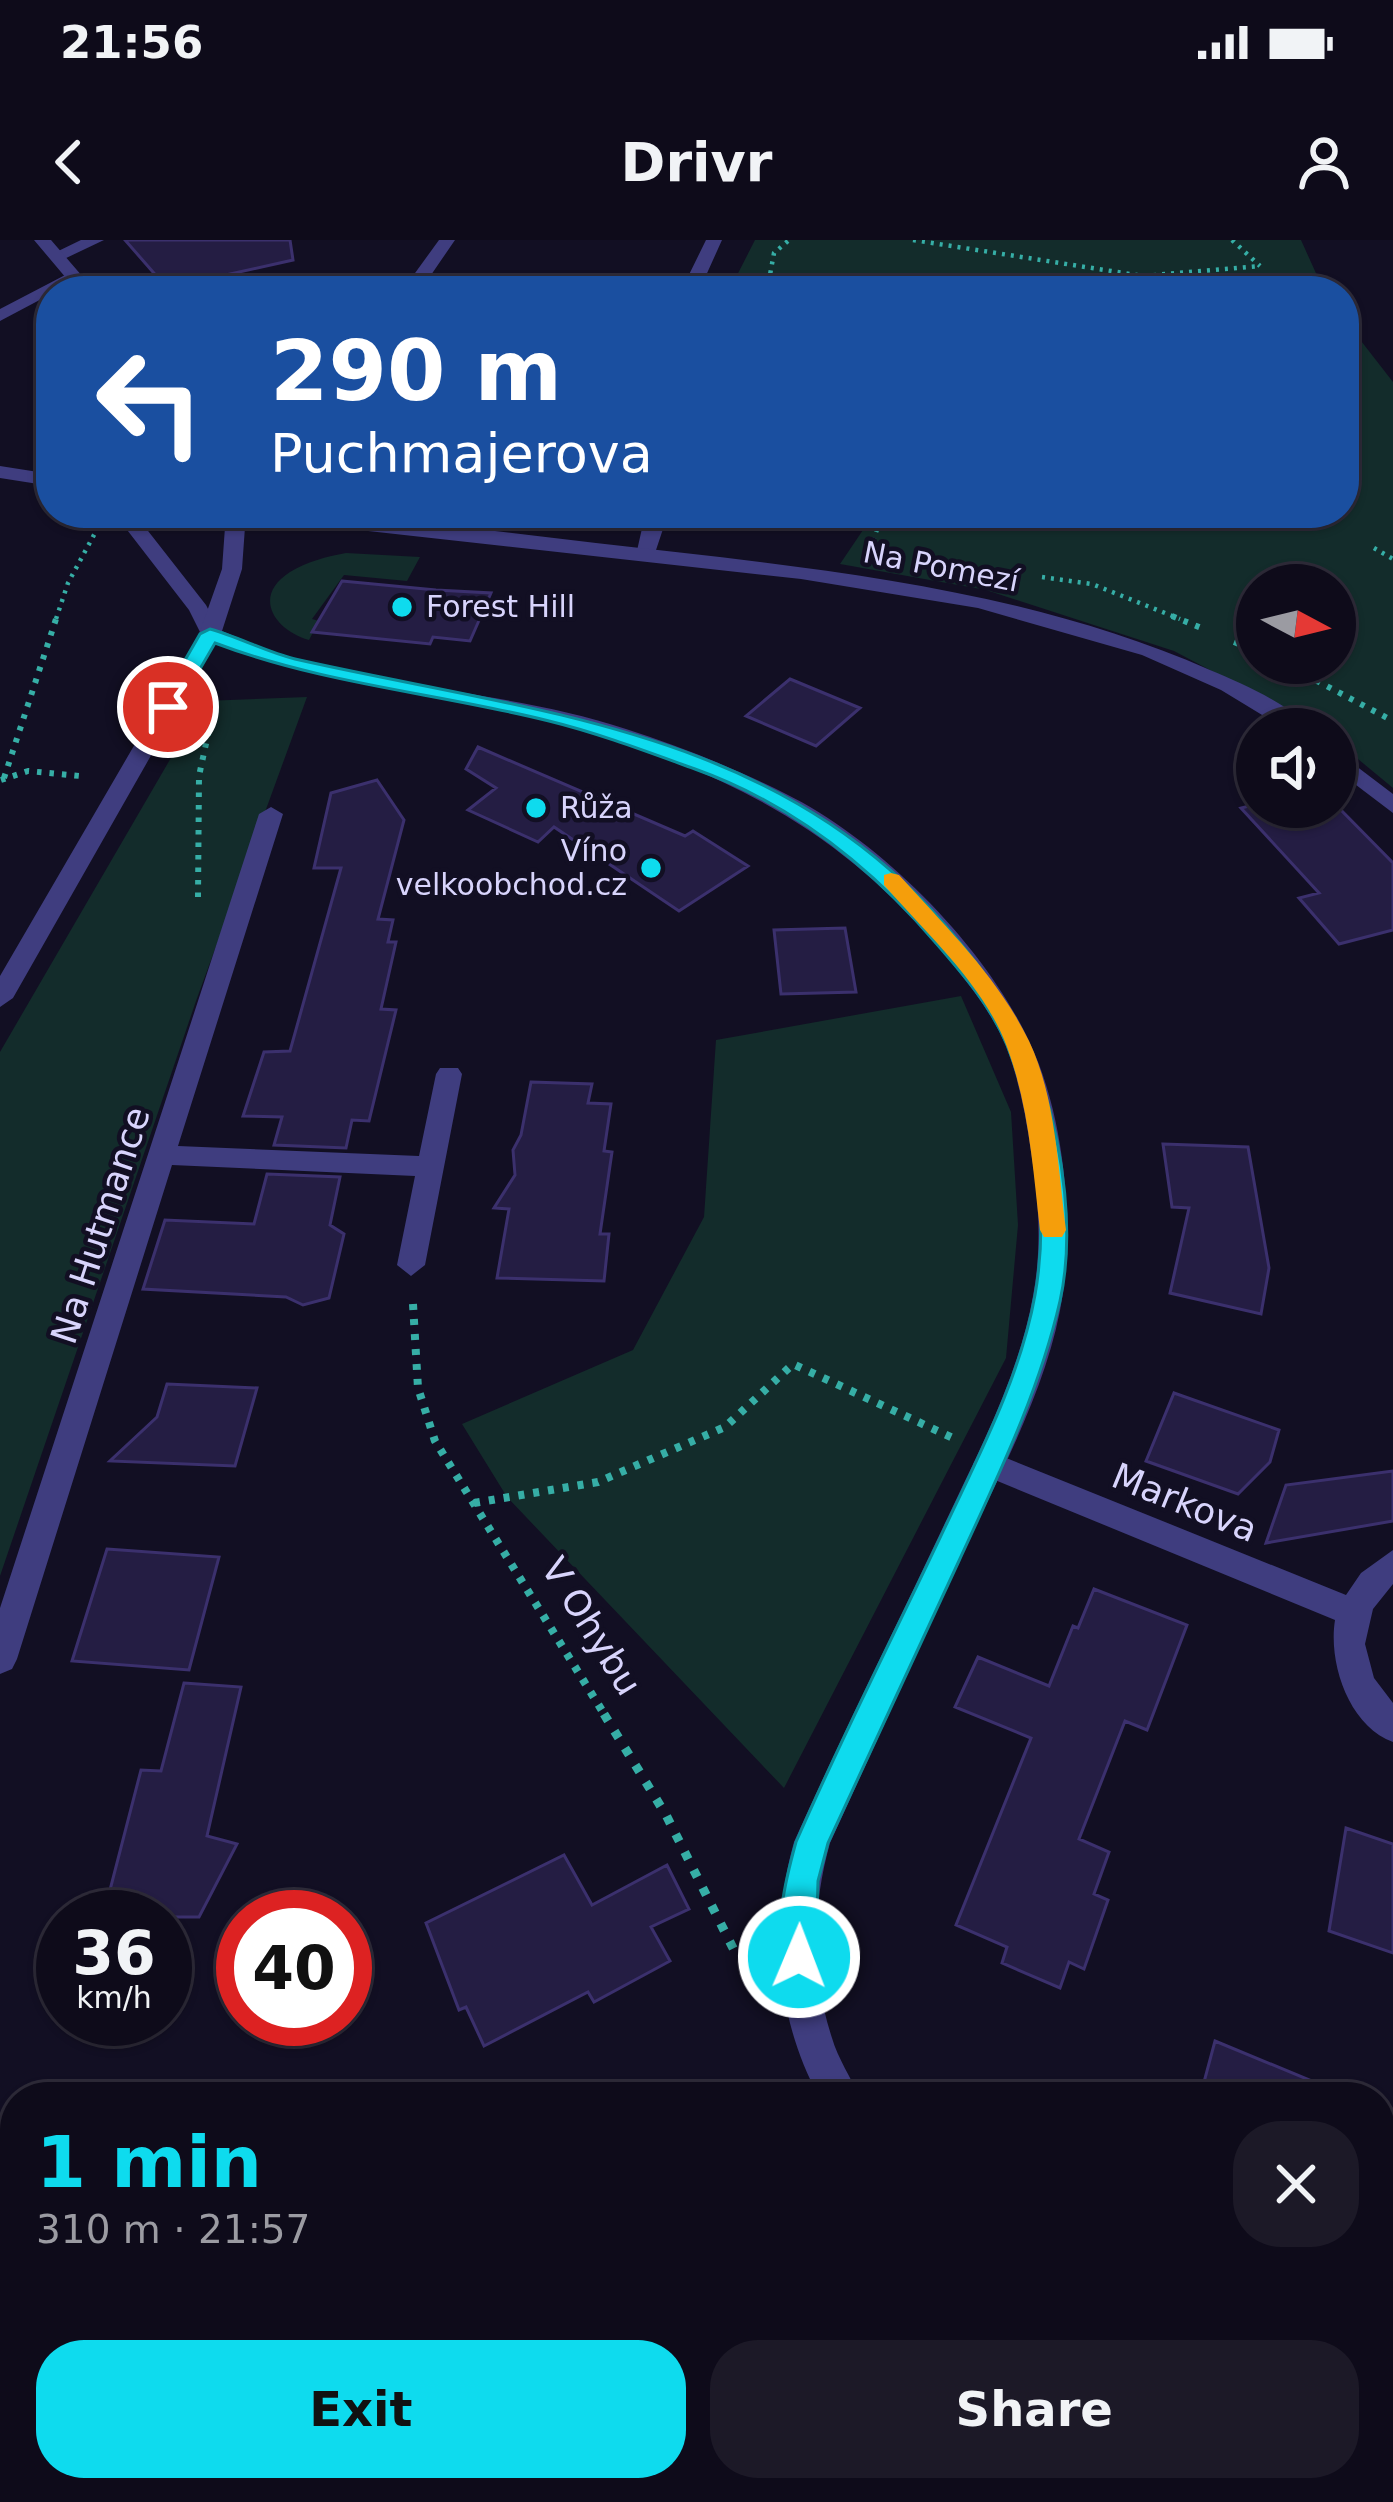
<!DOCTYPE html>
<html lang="en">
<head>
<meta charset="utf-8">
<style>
	:root { --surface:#0e0b1a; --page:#1c1927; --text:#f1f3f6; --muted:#9b9ba2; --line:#2e2b39; --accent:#0edbee }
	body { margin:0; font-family:"DejaVu Sans",sans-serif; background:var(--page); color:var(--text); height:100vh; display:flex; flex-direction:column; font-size:45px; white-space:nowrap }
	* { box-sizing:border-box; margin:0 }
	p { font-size:39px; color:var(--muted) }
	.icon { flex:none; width:66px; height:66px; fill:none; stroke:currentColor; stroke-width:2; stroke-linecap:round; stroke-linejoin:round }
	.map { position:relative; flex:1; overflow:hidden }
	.sheet { position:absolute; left:0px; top:1842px; width:1395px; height:420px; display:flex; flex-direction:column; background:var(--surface); border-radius:48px 48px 0 0; box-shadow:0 3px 9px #0004,0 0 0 3px var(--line) }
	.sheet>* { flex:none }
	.top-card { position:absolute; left:36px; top:36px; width:1323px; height:252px; border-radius:48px; box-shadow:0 3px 9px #0004,0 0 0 3px var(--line); background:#1a4fa0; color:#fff; overflow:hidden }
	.needle { width:78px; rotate:97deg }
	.fabs { position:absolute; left:1236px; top:324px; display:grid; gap:24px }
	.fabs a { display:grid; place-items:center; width:120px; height:120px; border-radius:50%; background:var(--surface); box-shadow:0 3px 9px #0004,0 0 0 3px var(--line); font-size:60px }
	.speed { position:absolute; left:36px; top:1650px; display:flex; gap:24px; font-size:60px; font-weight:700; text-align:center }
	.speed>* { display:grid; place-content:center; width:156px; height:156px; border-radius:50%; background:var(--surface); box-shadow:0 3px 9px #0004,0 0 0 3px var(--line); line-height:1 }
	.speed small { font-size:30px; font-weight:400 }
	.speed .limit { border:18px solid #d22; background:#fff; color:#111 }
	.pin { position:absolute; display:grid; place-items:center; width:102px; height:102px; color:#fff; margin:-51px; border:6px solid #fff; border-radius:50%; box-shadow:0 3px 12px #0007 }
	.me { position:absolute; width:132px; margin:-66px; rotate:1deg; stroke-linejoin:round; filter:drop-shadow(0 0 9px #0008) }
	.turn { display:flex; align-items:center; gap:42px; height:252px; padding:0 36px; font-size:54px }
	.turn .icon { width:156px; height:156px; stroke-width:2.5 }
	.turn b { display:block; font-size:84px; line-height:102px }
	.round { display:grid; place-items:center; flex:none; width:126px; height:126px; border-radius:48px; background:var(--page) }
	.head { display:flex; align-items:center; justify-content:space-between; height:204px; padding:0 36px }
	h1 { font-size:72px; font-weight:600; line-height:90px; color:var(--accent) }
	.cta { display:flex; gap:24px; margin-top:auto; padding:24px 36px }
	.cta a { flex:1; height:138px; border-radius:48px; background:var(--accent); color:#111; font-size:48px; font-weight:600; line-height:138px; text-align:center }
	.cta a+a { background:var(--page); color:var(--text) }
	.status { display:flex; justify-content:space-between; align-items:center; height:84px; padding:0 60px; background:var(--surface); direction:ltr }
	.status svg { height:33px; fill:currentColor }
	header { display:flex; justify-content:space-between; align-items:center; height:156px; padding:0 36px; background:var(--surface); font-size:54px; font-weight:600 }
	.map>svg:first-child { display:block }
	.green { fill:#132c2b; fill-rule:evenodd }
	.building { fill:#241d43; stroke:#3b306d; stroke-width:3 }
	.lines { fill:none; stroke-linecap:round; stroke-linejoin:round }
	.path-far3 { stroke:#36aea6; stroke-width:4.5; stroke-dasharray:3 6; stroke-linecap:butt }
	.path-far2 { stroke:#36aea6; stroke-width:6; stroke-dasharray:4.5 8; stroke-linecap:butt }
	.path-far1 { stroke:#36aea6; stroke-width:8; stroke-dasharray:6 9; stroke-linecap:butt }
	.path { stroke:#36aea6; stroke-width:9; stroke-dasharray:8 12; stroke-linecap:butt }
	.service { fill:#3f3d7f; fill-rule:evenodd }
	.minor { fill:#3f3d7f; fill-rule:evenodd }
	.tertiary { fill:#3f3d7f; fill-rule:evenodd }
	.route { fill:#0edbee; stroke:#098e9b; stroke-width:3 }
	.slow { fill:#f59e0b }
	.poi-dot { fill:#0edbee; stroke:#120f23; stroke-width:4.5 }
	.labels { text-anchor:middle; stroke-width:9; stroke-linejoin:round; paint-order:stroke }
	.far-street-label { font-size:30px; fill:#d8d4fc; stroke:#120f23 }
	.far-poi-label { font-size:30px; fill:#d8d4fc; stroke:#120f23; text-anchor:start }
	.street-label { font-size:36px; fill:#d8d4fc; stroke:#120f23 }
</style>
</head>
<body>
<div class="status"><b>21:56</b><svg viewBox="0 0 49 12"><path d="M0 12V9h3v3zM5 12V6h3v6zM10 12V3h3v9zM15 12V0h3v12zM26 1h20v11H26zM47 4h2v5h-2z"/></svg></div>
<header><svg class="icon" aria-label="back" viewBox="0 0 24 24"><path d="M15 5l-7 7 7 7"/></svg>Drivr<svg class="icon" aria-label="person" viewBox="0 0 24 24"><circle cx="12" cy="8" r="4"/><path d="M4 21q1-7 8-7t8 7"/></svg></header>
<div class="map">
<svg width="1393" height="2262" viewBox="0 0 1393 2262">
	<rect width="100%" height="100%" fill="#120f23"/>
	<path class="green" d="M755 0H1301L1324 51H729Z
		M1344 79 1393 142V548L1335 500V489H1322L1174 411 986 350 840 324 865 287 857 273H1344ZM1257 345H1335V423H1257Z
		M346 313 420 317 407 341 344 335 312 379 319 381 309 400C274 390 252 356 290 332 308 321 326 317 346 313Z
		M307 457 196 761 0 1336V812L204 461Z
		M961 756 1011 872 1018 985 1006 1118 784 1548 507 1257 462 1184 633 1110 704 977 716 800Z"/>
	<path class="building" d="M125 0H290L293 20 167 48Z
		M342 341 436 350 491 353 470 401 433 397 430 404 312 392Z
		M790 439 860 468 816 506 746 476Z
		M478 507 685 596 693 591 748 626 679 671 554 587 538 602 468 570 496 548 466 529Z
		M377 540 404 580 378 679 393 680 388 702H396L381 769 396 770 369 881 352 880 346 908 274 905 282 877 243 876 264 812 290 811 341 628H314L331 553Z
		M1257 564H1335L1393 623V690L1339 704 1299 658 1319 653 1241 568Z
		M845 688 856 752 781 754 774 690Z
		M531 842 592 844 588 863 611 864 604 911 612 912 600 994H609L604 1041 497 1038 509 969 494 968 515 935 513 910 521 895Z
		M1163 904 1248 907 1269 1028 1261 1074 1170 1053 1189 968 1172 967Z
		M267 934 340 937 330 985 344 994 329 1058 303 1065 286 1057 143 1049 165 980 254 984Z
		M167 1144 257 1148 235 1226 110 1221 157 1177Z
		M1174 1153 1279 1190 1270 1222 1238 1254 1146 1221Z
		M1393 1231V1281L1266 1303 1286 1245Z
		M107 1309 219 1317 189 1430 72 1421Z
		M1094 1349 1187 1385 1147 1490 1125 1481 1079 1599 1109 1612 1094 1654 1108 1660 1084 1729 1069 1722 1060 1748 1002 1723 1007 1707 956 1685 1031 1498 955 1467 978 1417 1049 1446 1073 1386 1078 1388Z
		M184 1443 241 1447 207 1596 237 1604 199 1677H103L141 1530 161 1531Z
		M1346 1588 1393 1604V1713L1329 1691Z
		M564 1615 592 1665 667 1625 689 1669 651 1687 670 1721 594 1762 588 1752 484 1806 466 1767 459 1770 426 1683Z
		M1215 1801 1348 1856V1857H1200Z"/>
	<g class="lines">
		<path class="path-far3" d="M913 0 1143 36 1260 26
			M1232 0 1260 26
			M767 51 774 13 789 0
			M1374 308 1393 319
			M870 309 883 273
			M1042 337 1092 344 1180 379
			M56 379 68 343 95 293"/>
		<path class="path-far2" d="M1172 376 1204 389
			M1234 402 1257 411
			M1283 423 1393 481
			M4 538 57 376
			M1 540 28 531 80 536
			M198 657 199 536 212 476"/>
		<path class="path-far1" d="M413 1064 418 1148 435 1201 606 1477
			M474 1263 598 1242 725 1187 793 1124 953 1198"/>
		<path class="path" d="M604 1474 666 1575 734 1710"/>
		<path class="service" d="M607 273 657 276 664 286 653 319 636 315 643 284Z"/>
		<path class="minor" d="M81 0H104L62 20 48 16Z
			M439 0H455L420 51H402Z
			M706 0H722L699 51H681Z
			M69 33 83 37 0 81V69Z
			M0 226 51 234V246L0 238Z
			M114 273H134L206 365 221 394 217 398H203L189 370Z
			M250 273C366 273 481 290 596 303 804 327 1016 345 1210 430 1243 444 1287 463 1312 489H1285L1221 450 1142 415 978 368 801 339 260 279Z
			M1335 510 1393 554V573L1335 529Z
			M271 567 283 574 178 906 419 916 436 834 440 828H458L462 834 425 1025 411 1036 397 1025 415 936 172 925 17 1419 12 1429 0 1434V1368L259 574Z
			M989 1211 1346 1355 1361 1333 1393 1310V1344L1373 1369 1365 1404 1374 1438 1393 1463V1502C1349 1486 1328 1423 1335 1380L978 1233 973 1224 978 1215Z
			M0 2178 15 2184V2230L0 2224Z
			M28 2247H73L79 2262H35Z
			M495 2247H560L553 2262H489Z"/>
		<path class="tertiary" d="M34 0H51L95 51H77Z
			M226 273H246L242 329 222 391C244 400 266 410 289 417 399 450 517 453 626 489 679 506 737 529 786 554 881 601 986 707 1030 803 1064 876 1073 974 1063 1053 1051 1137 1006 1222 970 1298 923 1400 876 1502 830 1603 812 1667 811 1734 832 1798 838 1819 851 1837 859 1857H819C776 1778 770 1688 794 1602 842 1495 895 1389 945 1283 979 1211 1019 1135 1033 1056 1042 1009 1039 959 1031 912 1026 876 1019 840 1006 806 991 770 965 739 940 709 847 599 747 543 610 498 481 456 342 453 215 403L13 758 0 767V736L199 394 222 329Z
			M1380 2174 1393 2179V2222L1380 2217Z"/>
	</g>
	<path class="route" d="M210 389C239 397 266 412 295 419 534 473 772 487 945 685 988 735 1023 782 1043 846 1063 911 1075 994 1060 1061 1039 1153 997 1238 958 1323 915 1416 871 1510 828 1603L818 1641 816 1717 811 1728 799 1733 787 1728C772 1692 786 1638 796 1602 843 1494 897 1389 947 1283 981 1211 1021 1134 1035 1055 1049 976 1037 880 1007 805 991 766 962 733 935 702 870 626 790 563 695 529 648 512 598 493 549 481 437 453 323 444 215 403L175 472H161L158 467 200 394Z"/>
	<path class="slow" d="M891 633 899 635C946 687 998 737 1029 801 1056 858 1058 928 1066 990L1062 997H1044L1040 990C1033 929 1029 866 1007 807 984 745 927 694 884 645V635Z"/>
	<g class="poi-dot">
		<circle cx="402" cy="367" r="12"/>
		<circle cx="536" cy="568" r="12"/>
		<circle cx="651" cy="628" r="12"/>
	</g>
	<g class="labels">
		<g class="far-street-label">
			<text transform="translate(941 327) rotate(11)" y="10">Na Pomezí</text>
		</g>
		<g class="far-poi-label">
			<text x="426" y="377">Forest Hill</text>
			<text x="560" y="578">Růža</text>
			<text x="627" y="621" text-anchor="end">Víno<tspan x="627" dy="34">velkoobchod.cz</tspan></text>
		</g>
		<g class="street-label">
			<text transform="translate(100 985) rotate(-72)" y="13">Na Hutmance</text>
			<text transform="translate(1185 1262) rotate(22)" y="13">Markova</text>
			<text transform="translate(592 1386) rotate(58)" y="13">V Ohybu</text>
		</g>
	</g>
</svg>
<div class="fabs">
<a><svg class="needle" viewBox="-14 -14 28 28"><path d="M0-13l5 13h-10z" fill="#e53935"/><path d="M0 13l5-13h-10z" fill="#9b9ba2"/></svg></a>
<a><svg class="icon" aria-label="sound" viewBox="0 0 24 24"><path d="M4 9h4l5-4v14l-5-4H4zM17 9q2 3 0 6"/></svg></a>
</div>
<div class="speed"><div>36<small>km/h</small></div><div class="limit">40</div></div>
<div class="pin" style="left:168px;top:467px;background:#d93025"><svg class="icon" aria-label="arrive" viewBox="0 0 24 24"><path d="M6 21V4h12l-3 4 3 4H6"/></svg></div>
<svg class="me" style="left:799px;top:1717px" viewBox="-20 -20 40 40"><circle r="17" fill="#0edbee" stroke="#fff" stroke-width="3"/><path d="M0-11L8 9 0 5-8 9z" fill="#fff"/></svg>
<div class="top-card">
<div class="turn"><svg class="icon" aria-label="left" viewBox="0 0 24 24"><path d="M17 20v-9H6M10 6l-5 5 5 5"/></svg><div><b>290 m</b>Puchmajerova</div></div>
</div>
<section class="sheet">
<div class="head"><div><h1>1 min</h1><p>310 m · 21:57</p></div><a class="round"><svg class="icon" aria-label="close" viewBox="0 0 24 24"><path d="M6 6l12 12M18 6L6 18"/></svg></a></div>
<div class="cta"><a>Exit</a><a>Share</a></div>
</section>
</div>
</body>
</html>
